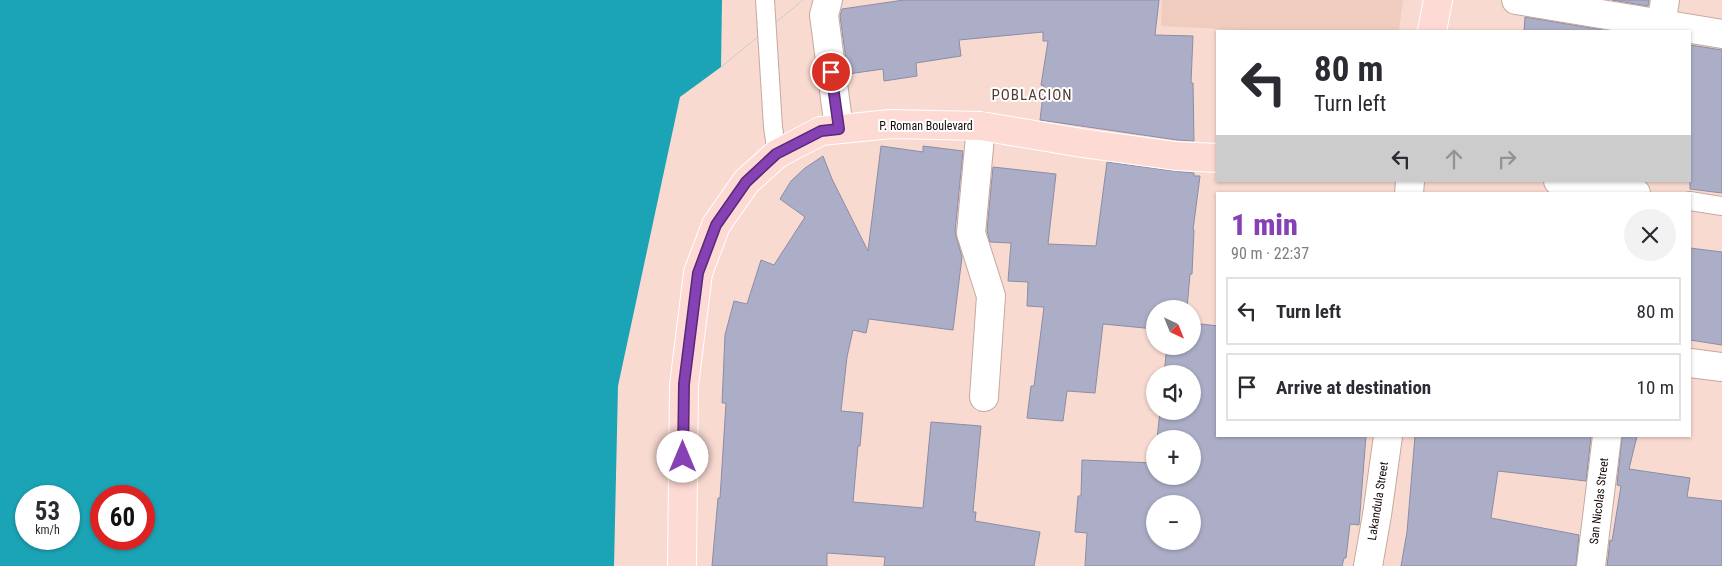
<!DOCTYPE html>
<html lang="en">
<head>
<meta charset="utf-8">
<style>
	:root { --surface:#fff; --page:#f2f2f3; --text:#2b2b33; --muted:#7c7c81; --line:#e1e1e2; --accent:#8641b4 }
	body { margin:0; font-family:"Roboto Condensed",sans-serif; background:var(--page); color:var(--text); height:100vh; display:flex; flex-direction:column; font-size:19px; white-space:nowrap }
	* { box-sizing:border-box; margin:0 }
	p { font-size:16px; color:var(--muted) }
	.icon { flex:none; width:28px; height:28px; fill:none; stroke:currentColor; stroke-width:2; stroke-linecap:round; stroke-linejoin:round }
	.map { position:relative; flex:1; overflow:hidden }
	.drawer { position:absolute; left:1216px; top:192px; width:475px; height:245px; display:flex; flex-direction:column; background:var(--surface); border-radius:0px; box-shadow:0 1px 4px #0004 }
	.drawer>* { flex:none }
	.guide { position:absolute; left:1216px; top:30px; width:475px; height:152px; border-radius:0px; box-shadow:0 1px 4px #0004; background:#fff; color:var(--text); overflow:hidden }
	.needle { width:32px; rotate:137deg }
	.tools { position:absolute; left:1146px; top:300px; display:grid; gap:10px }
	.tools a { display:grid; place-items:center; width:55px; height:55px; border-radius:50%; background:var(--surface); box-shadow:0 1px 4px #0004; font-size:25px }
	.speed { position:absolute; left:15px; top:485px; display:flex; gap:10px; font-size:25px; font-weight:700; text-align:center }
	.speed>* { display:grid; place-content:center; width:65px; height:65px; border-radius:50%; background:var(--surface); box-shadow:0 1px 4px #0004; line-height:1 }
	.speed small { font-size:12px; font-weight:400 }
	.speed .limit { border:8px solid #d22; background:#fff; color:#111 }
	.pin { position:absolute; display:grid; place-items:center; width:42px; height:42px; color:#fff; margin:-21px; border:2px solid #fff; border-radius:50%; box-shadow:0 1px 5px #0007 }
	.me { position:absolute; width:55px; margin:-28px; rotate:0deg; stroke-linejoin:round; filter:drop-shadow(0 0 4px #0008) }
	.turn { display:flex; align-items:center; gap:18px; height:105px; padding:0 15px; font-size:22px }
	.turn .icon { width:65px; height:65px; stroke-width:2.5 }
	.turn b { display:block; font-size:35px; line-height:42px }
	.lanes { display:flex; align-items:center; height:48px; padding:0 15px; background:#0003; justify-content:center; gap:25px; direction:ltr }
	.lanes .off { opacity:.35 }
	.round { display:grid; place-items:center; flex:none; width:52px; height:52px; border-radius:26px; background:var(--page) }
	.headline { display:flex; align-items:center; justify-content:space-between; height:85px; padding:0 15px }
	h1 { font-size:30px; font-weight:800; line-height:38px; color:var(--accent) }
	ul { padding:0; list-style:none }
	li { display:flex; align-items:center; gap:15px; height:68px; margin:0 10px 8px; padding:0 5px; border:2px solid var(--line); border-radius:0px }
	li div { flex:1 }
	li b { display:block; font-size:19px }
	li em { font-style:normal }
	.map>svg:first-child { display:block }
	.built { fill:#f0ccbf }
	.water { fill:#1ba3b6; fill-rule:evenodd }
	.pier { fill:#f8dad0 }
	.building { fill:#acaec7; stroke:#8b8da5; fill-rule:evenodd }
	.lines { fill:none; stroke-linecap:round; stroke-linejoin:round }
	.service-casing { stroke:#c5a99f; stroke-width:20 }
	.minor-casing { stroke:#c5a99f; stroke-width:30 }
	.tertiary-casing { stroke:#c5a99f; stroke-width:30 }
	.secondary-casing { stroke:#c5a99f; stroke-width:30 }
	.primary-casing { stroke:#fff; stroke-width:30 }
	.service { stroke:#fff; stroke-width:18 }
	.minor { stroke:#fff; stroke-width:28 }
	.tertiary { stroke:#fff; stroke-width:28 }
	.secondary { stroke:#fff; stroke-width:28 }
	.primary { stroke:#fddad3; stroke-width:28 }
	.route-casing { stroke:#572a75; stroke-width:12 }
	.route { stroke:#8641b4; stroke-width:9 }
	.labels { text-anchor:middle; stroke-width:4; stroke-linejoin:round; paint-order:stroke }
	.street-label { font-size:12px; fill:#130a07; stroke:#fff }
	.quarter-label { font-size:15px; letter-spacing:1px; fill:#523b32; stroke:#fff }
</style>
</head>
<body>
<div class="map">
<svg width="1722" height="566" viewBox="0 0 1722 566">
	<rect width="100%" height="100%" fill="#f8dad0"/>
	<path class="built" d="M1162 0H1403L1399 31H1264L1161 26Z"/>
	<path class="water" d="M0 0H803L721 67 680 97 618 386 614 566H0ZM26 496H69V539H26ZM101 496H144V539H101Z"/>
	<path class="pier" d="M722 0H803L721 67Z"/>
	<path class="building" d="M904 0H1159L1155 35 1193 36 1191 83H1193L1194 141 1177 140 1040 120 1044 86 1041 85 1048 41H1043V32L959 40 961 56 916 63 917 76 884 81 883 69 848 74 840 16 842 9Z
		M1612 0H1649L1648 6Z
		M1525 17 1609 31H1524Z
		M1690 45 1722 50V193L1690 189Z
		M881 146 923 152V146L963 151 955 232 962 257 953 330 869 319 866 333 853 330 847 357 841 411 863 413 860 446H858L853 502 923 508 931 422 981 426 973 512H976L975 521 1040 532 1034 566H884L885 557 827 553V566H712L718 498H720L726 403H722L725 335 734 301 747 304 761 260 774 265 805 217 780 199 791 181 805 168 823 156 832 179 868 251Z
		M1107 162 1174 171 1194 173V176H1200L1193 230H1194L1192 274H1190L1187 309H1155V329L1103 324 1095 393 1067 391 1063 421 1027 418 1031 386H1034L1044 307 1027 306 1028 282 1008 281 1011 243 990 242 987 231 993 167 1056 174 1048 244 1096 246Z
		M1690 248 1722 252V345L1690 340Z
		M1192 323 1218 326V436H1366L1359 525 1350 524 1346 558H1344L1342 566H1085L1087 533 1075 532 1078 496H1081L1082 460 1154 463 1155 453V476H1192V439H1157L1160 411H1192V374H1164L1167 346H1192ZM1155 504H1192V541H1155Z
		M1415 436H1591L1586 481 1498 471 1491 518 1579 535 1576 566H1401L1407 532Z
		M1622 436H1637L1629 469 1690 478 1687 497 1722 501V566H1607L1610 540 1612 541 1621 486 1617 485Z"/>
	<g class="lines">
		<defs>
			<path id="service" d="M765 0 773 127 777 154
				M1690 201 1722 206"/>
			<path id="minor" d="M828 0 824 15 839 129
				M1660 31 1665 0
				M981 126 971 233 991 296 984 397
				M1558 181 1636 193
				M1591 566 1607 436"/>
			<path id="tertiary" d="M1516 0 1722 34
				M1690 363 1722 367"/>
			<path id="secondary" d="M1409 194 1410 181
				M1368 566 1377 515 1388 436"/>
			<path id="primary" d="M1432 31 1438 0
				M682 566 684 385 698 273 716 225 746 182 777 154 821 131 891 124 981 126 1082 143 1176 156 1218 158"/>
		</defs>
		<use href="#service" class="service-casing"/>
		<use href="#minor" class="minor-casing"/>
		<use href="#tertiary" class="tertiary-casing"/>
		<use href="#secondary" class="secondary-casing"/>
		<use href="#primary" class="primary-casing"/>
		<use href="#service" class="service"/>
		<use href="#minor" class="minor"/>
		<use href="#tertiary" class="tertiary"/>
		<use href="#secondary" class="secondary"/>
		<use href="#primary" class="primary"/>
	</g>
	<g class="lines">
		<defs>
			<path id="route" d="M683 457 684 384 698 273 716 225 746 182 776 154 821 131 839 129 831 72"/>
		</defs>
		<use href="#route" class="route-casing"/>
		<use href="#route" class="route"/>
	</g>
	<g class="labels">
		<g class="street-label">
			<text x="926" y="130">P. Roman Boulevard</text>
			<text transform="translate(1378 501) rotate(-81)" y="4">Lakandula Street</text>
			<text transform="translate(1599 501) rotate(-83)" y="4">San Nicolas Street</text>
		</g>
		<g class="quarter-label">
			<text x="1032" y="100">POBLACION</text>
		</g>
	</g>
</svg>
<div class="tools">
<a><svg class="needle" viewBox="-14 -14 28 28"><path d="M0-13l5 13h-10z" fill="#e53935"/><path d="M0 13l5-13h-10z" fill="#7c7c81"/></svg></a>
<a><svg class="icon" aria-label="sound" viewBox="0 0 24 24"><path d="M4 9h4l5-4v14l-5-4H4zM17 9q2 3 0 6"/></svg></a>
<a>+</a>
<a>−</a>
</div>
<div class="speed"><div>53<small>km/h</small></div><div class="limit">60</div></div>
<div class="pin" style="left:831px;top:72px;background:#d93025"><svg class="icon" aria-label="arrive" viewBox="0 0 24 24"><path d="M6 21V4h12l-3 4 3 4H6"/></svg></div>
<svg class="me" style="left:683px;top:457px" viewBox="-20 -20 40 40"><circle r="19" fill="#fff"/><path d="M0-13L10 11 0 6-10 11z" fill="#8641b4"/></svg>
<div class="guide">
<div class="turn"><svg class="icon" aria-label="left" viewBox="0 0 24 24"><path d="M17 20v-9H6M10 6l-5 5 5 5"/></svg><div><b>80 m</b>Turn left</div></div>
<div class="lanes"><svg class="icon" aria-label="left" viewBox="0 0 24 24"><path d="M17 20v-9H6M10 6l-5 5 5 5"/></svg><svg class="icon off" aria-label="ahead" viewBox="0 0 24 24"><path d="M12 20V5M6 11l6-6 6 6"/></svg><svg class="icon off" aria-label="right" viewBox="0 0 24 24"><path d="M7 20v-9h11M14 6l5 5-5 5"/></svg></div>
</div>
<section class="drawer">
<div class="headline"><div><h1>1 min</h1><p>90 m · 22:37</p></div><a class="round"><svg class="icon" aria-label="close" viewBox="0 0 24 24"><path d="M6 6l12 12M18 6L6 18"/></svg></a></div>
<ul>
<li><svg class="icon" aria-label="left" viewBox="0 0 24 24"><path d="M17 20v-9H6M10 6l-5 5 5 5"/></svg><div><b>Turn left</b></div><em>80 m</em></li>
<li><svg class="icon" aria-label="arrive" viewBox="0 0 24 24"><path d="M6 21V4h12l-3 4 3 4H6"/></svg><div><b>Arrive at destination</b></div><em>10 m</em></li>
</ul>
</section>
</div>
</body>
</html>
